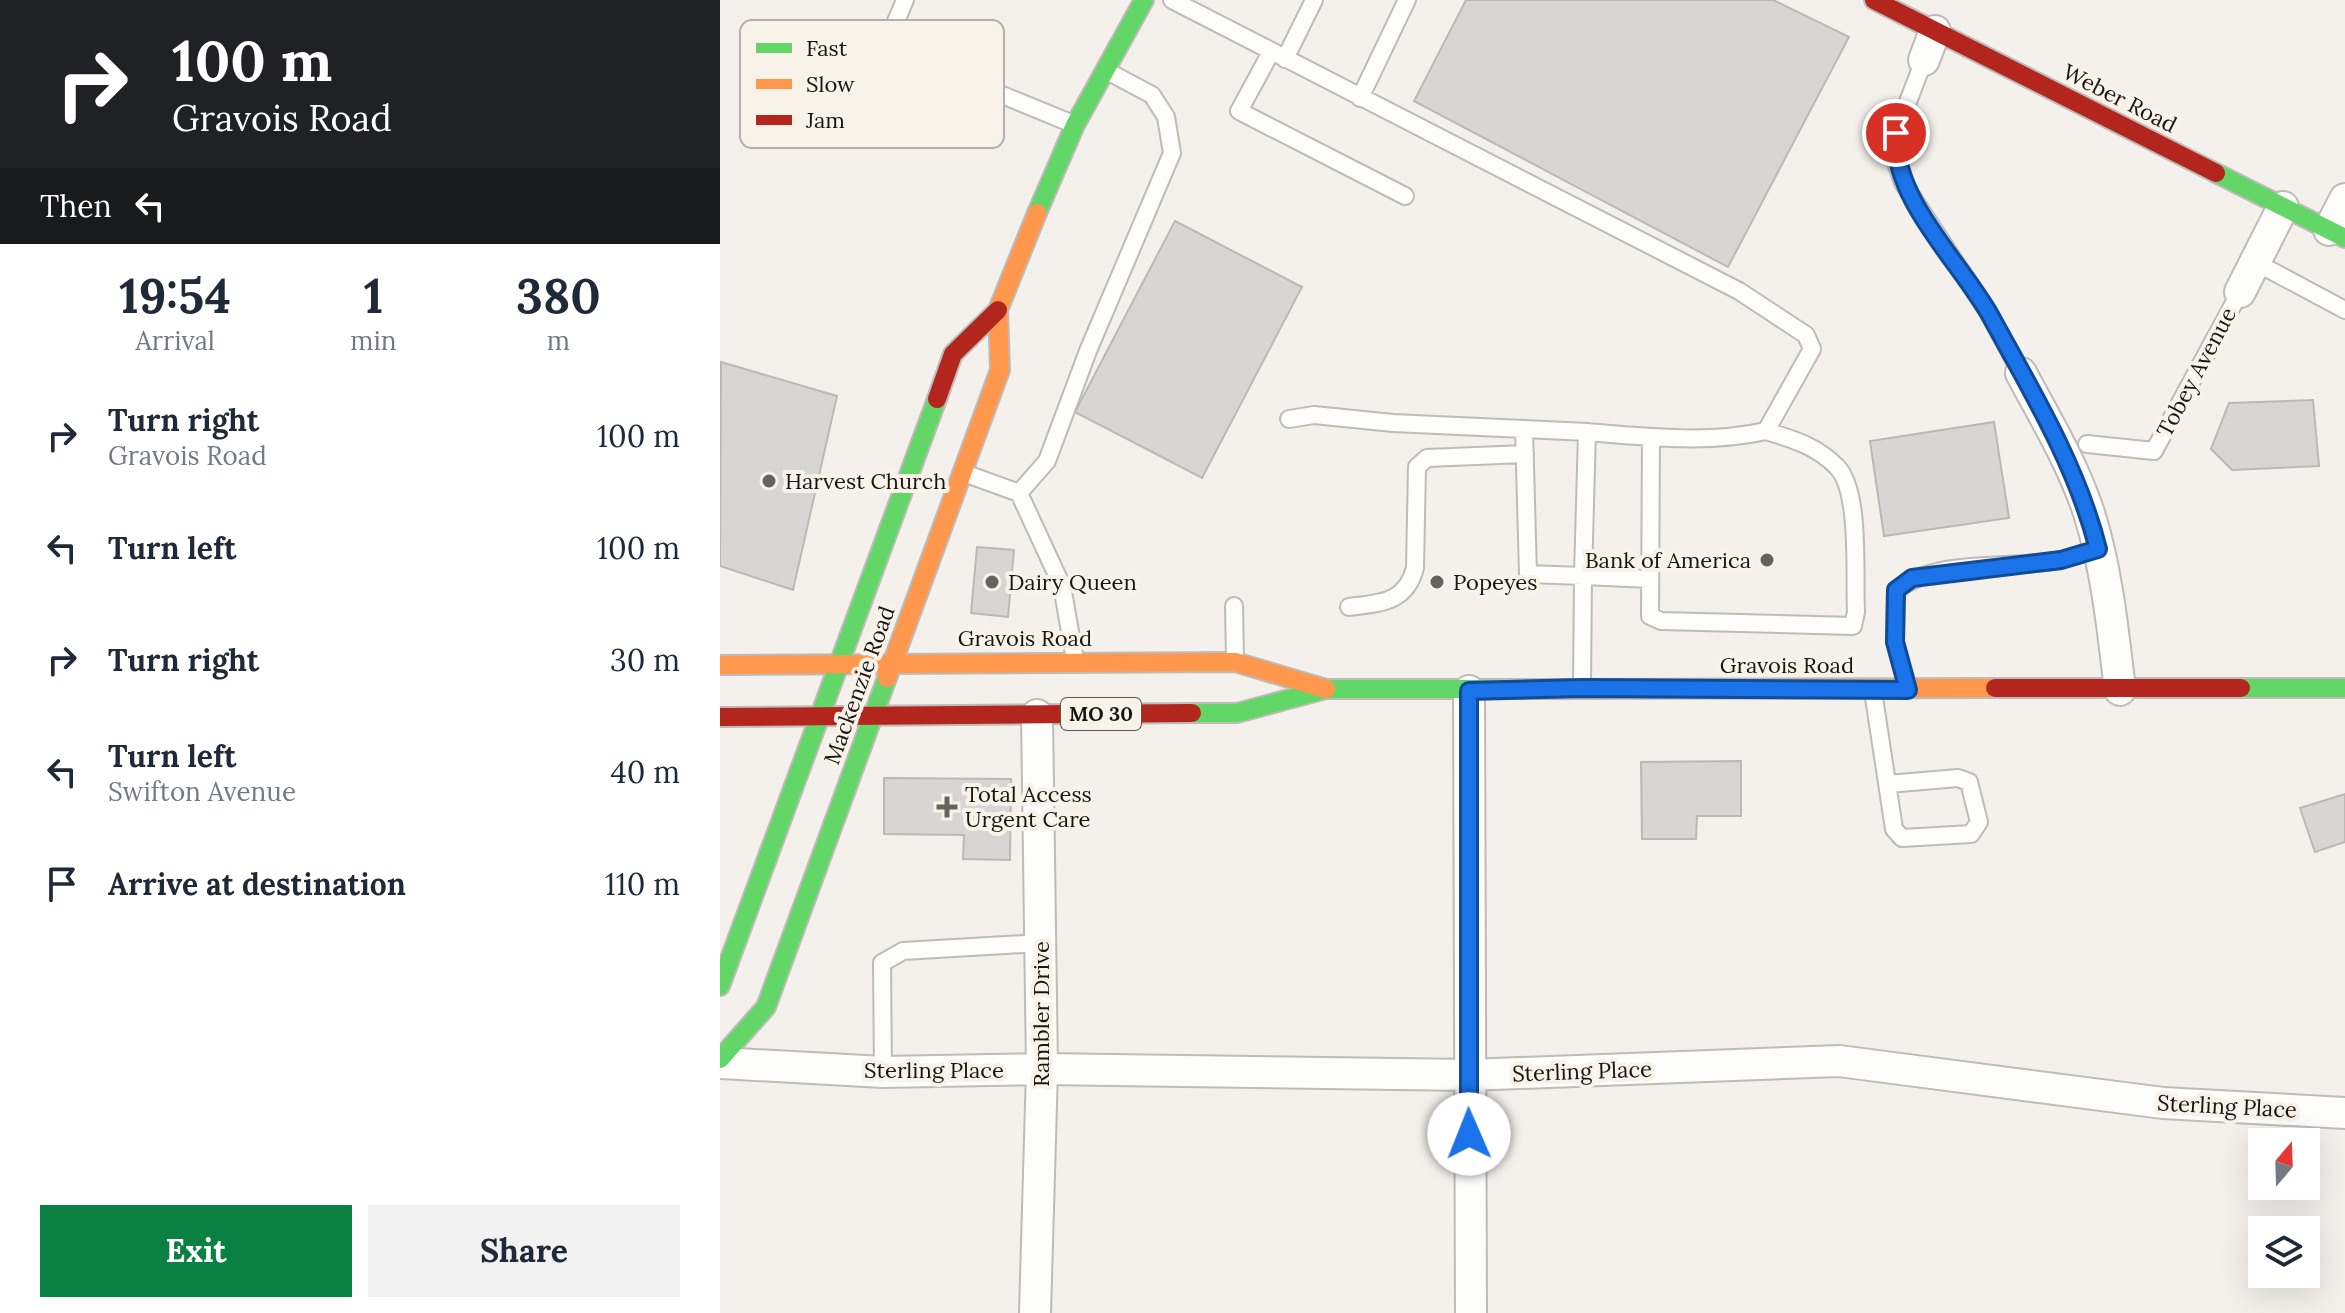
<!DOCTYPE html>
<html lang="en">
<head>
<meta charset="utf-8">
<style>
	:root { --surface:#fff; --page:#f2f2f3; --text:#1f2937; --muted:#747a83; --accent:#0b8043 }
	body { margin:0; font-family:Lora,serif; background:var(--page); color:var(--text); height:100vh; display:flex; flex-direction:column; font-size:30px; white-space:nowrap }
	* { box-sizing:border-box; margin:0 }
	p { font-size:26px; color:var(--muted) }
	.icon { flex:none; width:44px; height:44px; fill:none; stroke:currentColor; stroke-width:2; stroke-linecap:round; stroke-linejoin:round }
	.map { position:relative; flex:1; overflow:hidden }
	.panel { display:flex; flex-direction:column; background:var(--surface); width:720px }
	.panel>* { flex:none }
	.top-card { background:#202124; color:#fff; overflow:hidden }
	.needle { width:52px; rotate:19deg }
	.buttons { position:absolute; left:1528px; top:1128px; display:grid; gap:16px }
	.buttons a { display:grid; place-items:center; width:72px; height:72px; border-radius:0px; background:var(--surface); box-shadow:0 8px 32px #0002; font-size:40px }
	.pin { position:absolute; display:grid; place-items:center; width:68px; height:68px; color:#fff; margin:-34px; border:4px solid #fff; border-radius:50%; box-shadow:0 2px 8px #0007 }
	.me { position:absolute; width:88px; margin:-44px; rotate:359deg; stroke-linejoin:round; filter:drop-shadow(0 0 6px #0008) }
	.turn { display:flex; align-items:center; gap:28px; height:168px; padding:0 40px; font-size:36px }
	.turn .icon { width:104px; height:104px; stroke-width:2.5 }
	.turn b { display:block; font-size:56px; line-height:68px }
	.then { display:flex; align-items:center; height:76px; padding:0 40px; background:#0003; gap:16px; font-size:30px }
	.eta { display:flex; justify-content:space-evenly; align-items:center; height:136px; text-align:center }
	.eta b { font-size:48px; font-weight:800; line-height:56px }
	.button { display:flex; gap:16px; margin-top:auto; padding:16px 40px }
	.button a { flex:1; height:92px; border-radius:0px; background:var(--accent); color:#fff; font-size:32px; font-weight:800; line-height:92px; text-align:center }
	.button a+a { background:var(--page); color:var(--text) }
	ul { padding:0; list-style:none }
	li { display:flex; align-items:center; gap:24px; height:112px; padding:0 40px }
	li div { flex:1 }
	li b { display:block; font-size:30px }
	li em { font-style:normal }
	main { display:flex; flex:1; min-height:0 }
	.map>svg:first-child { display:block }
	.building { fill:#d7d6d5; stroke:#bab9b8; stroke-width:2 }
	.lines { fill:none; stroke-linecap:round; stroke-linejoin:round }
	.lane-casing { stroke:#bebbb8; stroke-width:20 }
	.street-casing { stroke:#bebbb8; stroke-width:34 }
	.fast-casing { stroke:#bebbb8; stroke-width:22 }
	.slow-casing { stroke:#bebbb8; stroke-width:22 }
	.jam-casing { stroke:#bebbb8; stroke-width:22 }
	.lane { stroke:#fdfdfc; stroke-width:16 }
	.street { stroke:#fdfdfc; stroke-width:30 }
	.fast { stroke:#63d668; stroke-width:18 }
	.slow { stroke:#ff974d; stroke-width:18 }
	.jam { stroke:#b3261e; stroke-width:18 }
	.route-casing { stroke:#114b97; stroke-width:20 }
	.route { stroke:#1a73e8; stroke-width:14 }
	.poi-dot { fill:#65635f; stroke:#f8f2e9; stroke-width:3 }
	.labels { text-anchor:middle; stroke-width:8; stroke-linejoin:round; paint-order:stroke }
	.shield { fill:#f8f2e9; stroke:#5b5853; stroke-width:2 }
	.shield-label { font-size:20px; font-weight:bold; fill:#181613 }
	.street-label { font-size:22px; fill:#181613; stroke:#f8f2e9 }
	.poi-label { font-size:22px; fill:#181613; stroke:#f8f2e9; text-anchor:start }
	.key { fill:#f8f2e9; stroke:#b5b0a9; stroke-width:2 }
	.key-label { font-size:22px; fill:#181613 }
</style>
</head>
<body>
<main>
<section class="panel">
<div class="top-card">
<div class="turn"><svg class="icon" aria-label="right" viewBox="0 0 24 24"><path d="M7 20v-9h11M14 6l5 5-5 5"/></svg><div><b>100 m</b>Gravois Road</div></div>
<div class="then">Then<svg class="icon" aria-label="left" viewBox="0 0 24 24"><path d="M17 20v-9H6M10 6l-5 5 5 5"/></svg></div>
</div>
<div class="eta">
<div><b>19:54</b><p>Arrival</p></div>
<div><b>1</b><p>min</p></div>
<div><b>380</b><p>m</p></div>
</div>
<ul>
<li><svg class="icon" aria-label="right" viewBox="0 0 24 24"><path d="M7 20v-9h11M14 6l5 5-5 5"/></svg><div><b>Turn right</b><p>Gravois Road</p></div><em>100 m</em></li>
<li><svg class="icon" aria-label="left" viewBox="0 0 24 24"><path d="M17 20v-9H6M10 6l-5 5 5 5"/></svg><div><b>Turn left</b></div><em>100 m</em></li>
<li><svg class="icon" aria-label="right" viewBox="0 0 24 24"><path d="M7 20v-9h11M14 6l5 5-5 5"/></svg><div><b>Turn right</b></div><em>30 m</em></li>
<li><svg class="icon" aria-label="left" viewBox="0 0 24 24"><path d="M17 20v-9H6M10 6l-5 5 5 5"/></svg><div><b>Turn left</b><p>Swifton Avenue</p></div><em>40 m</em></li>
<li><svg class="icon" aria-label="arrive" viewBox="0 0 24 24"><path d="M6 21V4h12l-3 4 3 4H6"/></svg><div><b>Arrive at destination</b></div><em>110 m</em></li>
</ul>
<div class="button"><a>Exit</a><a>Share</a></div>
</section>
<div class="map">
<svg width="1625" height="1313" viewBox="0 0 1625 1313">
	<rect width="100%" height="100%" fill="#f4f1ec"/>
	<path class="building" d="M746 0H1053L1129 37 1008 267 694 101Z
		M455 221 582 287 482 478 355 412Z
		M1 362 117 396 73 590 0 566Z
		M1593 400 1599 466 1512 470 1491 449 1509 403Z
		M1274 422 1289 518 1164 536 1150 441Z
		M257 547 294 550 288 617 251 613Z
		M1021 761V816H977L976 839H922L921 762Z
		M164 778 291 779 290 860 243 859 244 835 164 834Z
		M1625 794V842L1595 852 1580 808Z"/>
	<g class="lines">
		<defs>
			<path id="lane" d="M185 0 169 38 170 49 353 124
				M452 0 1019 291 1086 335 1092 349 1046 431C989 444 925 437 867 432L863 576 808 574 804 429 673 423 594 415 569 419
				M551 52 519 111 685 196
				M565 59 594 0
				M1204 60 1176 133 1174 157 1183 183 1268 312 1301 373
				M640 98 687 0
				M1535 262 1625 310
				M804 429 867 432
				M931 438 930 616 941 621 1133 626 1136 612C1134 577 1141 491 1117 467 1097 446 1072 439 1046 431
				M1367 444 1434 451 1520 292
				M244 473 299 493 327 461 368 351 452 153 446 117 432 95 385 70
				M299 493 342 586 355 660
				M514 606 515 660
				M629 607C660 603 686 603 695 568L697 467 707 458 805 454
				M1187 685 1175 642 1176 590C1220 557 1289 570 1341 560 1353 557 1366 552 1378 549
				M862 686 863 576 930 579
				M1153 691 1174 829 1182 838 1251 834 1259 822 1249 782 1238 778 1168 784
				M163 1072 162 963 183 951 320 943"/>
			<path id="street" d="M1204 60 1215 31
				M1609 230 1625 199
				M1520 292 1563 207
				M1301 373C1325 418 1353 464 1369 513 1387 570 1393 631 1400 690
				M749 691 751 1313
				M0 1063 163 1072 322 1069 749 1075 1119 1061 1443 1103 1625 1113
				M315 1313 322 1069 317 715"/>
			<path id="fast" d="M1496 173 1625 238
				M317 213 355 125 424 0
				M1521 688H1625
				M472 713H517L606 689H849
				M0 986 217 399
				M0 1059 46 1007 167 678"/>
			<path id="slow" d="M0 665 515 662 606 689
				M167 678 280 370 278 310 317 213
				M849 689 1275 688"/>
			<path id="jam" d="M1154 0 1496 173
				M217 399 233 354 278 310
				M1275 688H1521
				M0 717 472 713"/>
		</defs>
		<use href="#lane" class="lane-casing"/>
		<use href="#street" class="street-casing"/>
		<use href="#fast" class="fast-casing"/>
		<use href="#slow" class="slow-casing"/>
		<use href="#jam" class="jam-casing"/>
		<use href="#lane" class="lane"/>
		<use href="#street" class="street"/>
		<use href="#fast" class="fast"/>
		<use href="#slow" class="slow"/>
		<use href="#jam" class="jam"/>
	</g>
	<g class="lines">
		<defs>
			<path id="route" d="M749 1134V691L862 688 1188 690 1175 642 1176 590 1192 578 1341 560 1378 549C1357 466 1311 390 1270 315 1238 259 1172 199 1176 133"/>
		</defs>
		<use href="#route" class="route-casing"/>
		<use href="#route" class="route"/>
	</g>
	<g class="poi-dot">
		<circle cx="49" cy="481" r="8"/>
		<circle cx="1047" cy="560" r="8"/>
		<circle cx="272" cy="582" r="8"/>
		<circle cx="717" cy="582" r="8"/>
		<path d="M223 795h8v8h8v8h-8v8h-8v-8h-8v-8h8z"/>
	</g>
	<g class="labels">
		<rect class="shield" x="341" y="698" width="80" height="32" rx="6"/>
		<g class="shield-label">
			<text x="381" y="721">MO 30</text>
		</g>
		<g class="street-label">
			<text transform="translate(1400 98) rotate(27)" y="8">Weber Road</text>
			<text transform="translate(1476 372) rotate(-62)" y="8">Tobey Avenue</text>
			<text x="305" y="646">Gravois Road</text>
			<text x="1067" y="673">Gravois Road</text>
			<text transform="translate(139 685) rotate(-70)" y="8">Mackenzie Road</text>
			<text transform="translate(321 1014) rotate(-90)" y="8">Rambler Drive</text>
			<text x="214" y="1078">Sterling Place</text>
			<text transform="translate(862 1071) rotate(-2)" y="8">Sterling Place</text>
			<text transform="translate(1507 1106) rotate(3)" y="8">Sterling Place</text>
		</g>
		<g class="poi-label">
			<text x="65" y="489">Harvest Church</text>
			<text x="1031" y="568" text-anchor="end">Bank of America</text>
			<text x="288" y="590">Dairy Queen</text>
			<text x="733" y="590">Popeyes</text>
			<text x="245" y="802">Total Access<tspan x="245" dy="25">Urgent Care</tspan></text>
		</g>
	</g>
	<rect x="20" y="20" width="264" height="128" rx="12" class="key"/>
	<rect x="36" y="43" width="36" height="10" fill="#63d668"/>
	<rect x="36" y="79" width="36" height="10" fill="#ff974d"/>
	<rect x="36" y="115" width="36" height="10" fill="#b3261e"/>
	<g class="key-label">
		<text x="86" y="56">Fast</text>
		<text x="86" y="92">Slow</text>
		<text x="86" y="128">Jam</text>
	</g>
</svg>
<div class="buttons">
<a><svg class="needle" viewBox="-14 -14 28 28"><path d="M0-13l5 13h-10z" fill="#e53935"/><path d="M0 13l5-13h-10z" fill="#747a83"/></svg></a>
<a><svg class="icon" aria-label="layers" viewBox="0 0 24 24"><path d="M12 4l9 5-9 5-9-5zM3 14l9 5 9-5"/></svg></a>
</div>
<div class="pin" style="left:1176px;top:133px;background:#d93025"><svg class="icon" aria-label="arrive" viewBox="0 0 24 24"><path d="M6 21V4h12l-3 4 3 4H6"/></svg></div>
<svg class="me" style="left:749px;top:1134px" viewBox="-20 -20 40 40"><circle r="19" fill="#fff"/><path d="M0-13L10 11 0 6-10 11z" fill="#1a73e8"/></svg>
</div>
</main>
</body>
</html>
